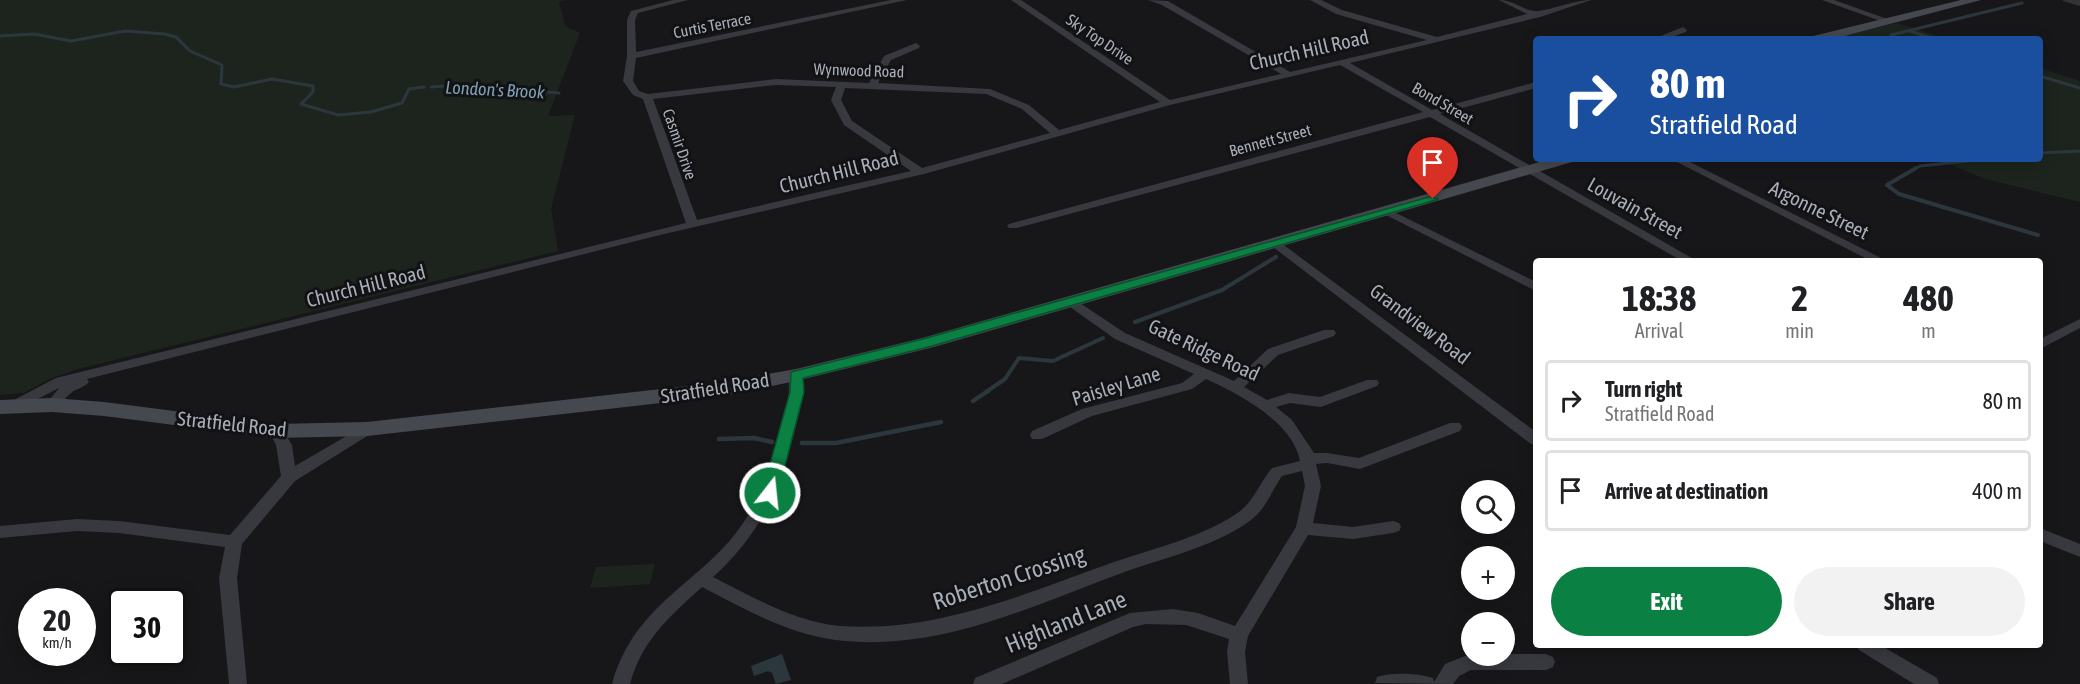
<!DOCTYPE html>
<html lang="en">
<head>
<meta charset="utf-8">
<style>
	:root { --surface:#fff; --page:#f2f2f2; --text:#202124; --muted:#757577; --line:#e0e0e0; --accent:#0b8043 }
	body { margin:0; font-family:"Asap Condensed",sans-serif; background:var(--page); color:var(--text); height:100vh; display:flex; flex-direction:column; font-size:22px; white-space:nowrap }
	* { box-sizing:border-box; margin:0 }
	p { font-size:20px; color:var(--muted) }
	.icon { flex:none; width:33px; height:33px; fill:none; stroke:currentColor; stroke-width:2; stroke-linecap:round; stroke-linejoin:round }
	.map { position:relative; flex:1; overflow:hidden }
	.sheet { position:absolute; left:1533px; top:258px; width:510px; height:390px; display:flex; flex-direction:column; background:var(--surface); border-radius:6px; box-shadow:0 3px 15px #0003 }
	.sheet>* { flex:none }
	.guide { position:absolute; left:1533px; top:36px; width:510px; height:126px; border-radius:6px; box-shadow:0 3px 15px #0003; background:#1a4fa0; color:#fff; overflow:hidden }
	.controls { position:absolute; left:1461px; top:480px; display:grid; gap:12px }
	.controls a { display:grid; place-items:center; width:54px; height:54px; border-radius:50%; background:var(--surface); box-shadow:0 3px 15px #0003; font-size:30px }
	.speed { position:absolute; left:18px; top:588px; display:flex; gap:12px; font-size:30px; font-weight:700; text-align:center }
	.speed>* { display:grid; place-content:center; width:78px; height:78px; border-radius:50%; background:var(--surface); box-shadow:0 3px 15px #0003; line-height:1 }
	.speed small { font-size:15px; font-weight:400 }
	.speed .limit { border:3px solid #111; border-radius:9px; background:#fff; color:#111 }
	.pin { position:absolute; display:grid; place-items:center; width:51px; height:51px; color:#fff; margin:-62px -26px; border-radius:50% 50% 50% 0; rotate:-45deg; box-shadow:0 0 6px #0007 }
	.pin .icon { rotate:45deg }
	.me { position:absolute; width:66px; margin:-33px; rotate:16deg; stroke-linejoin:round; filter:drop-shadow(0 0 4px #0008) }
	.turn { display:flex; align-items:center; gap:21px; height:126px; padding:0 18px; font-size:27px }
	.turn .icon { width:78px; height:78px; stroke-width:2.5 }
	.turn b { display:block; font-size:42px; line-height:51px }
	.eta { display:flex; justify-content:space-evenly; align-items:center; height:102px; text-align:center }
	.eta b { font-size:36px; font-weight:700; line-height:42px }
	.action { display:flex; gap:12px; margin-top:auto; padding:12px 18px }
	.action a { flex:1; height:69px; border-radius:36px; background:var(--accent); color:#fff; font-size:24px; font-weight:700; line-height:69px; text-align:center }
	.action a+a { background:var(--page); color:var(--text) }
	ul { padding:0; list-style:none }
	li { display:flex; align-items:center; gap:18px; height:81px; margin:0 12px 9px; padding:0 6px; border:3px solid var(--line); border-radius:6px }
	li div { flex:1 }
	li b { display:block; font-size:22px }
	li em { font-style:normal }
	.map>svg:first-child { display:block }
	.green { fill:#1c241d }
	.water { fill:#2c373d }
	.lines { fill:none; stroke-linecap:round; stroke-linejoin:round }
	.stream-far2 { stroke:#2c373d; stroke-width:3 }
	.stream-far1 { stroke:#2c373d; stroke-width:4 }
	.stream { stroke:#2c373d; stroke-width:4.5 }
	.street { fill:#37393e; fill-rule:evenodd }
	.secondary { fill:#45484e; fill-rule:evenodd }
	.wall { fill:#323337 }
	.route { fill:#0b8043; stroke:#07532c; stroke-width:1.5 }
	.labels { text-anchor:middle; stroke-width:6; stroke-linejoin:round; paint-order:stroke }
	.far-street-label { font-size:16px; fill:#a8aeb9; stroke:#121214 }
	.far-water-label { font-size:18px; font-style:italic; fill:#7e9fb5; stroke:#121214 }
	.street-label { font-size:20px; fill:#a8aeb9; stroke:#121214 }
	.near-street-label { font-size:24px; fill:#a8aeb9; stroke:#121214 }
</style>
</head>
<body>
<div class="map">
<svg width="2080" height="684" viewBox="0 0 2080 684">
	<rect width="100%" height="100%" fill="#171719"/>
	<path class="green" d="M0 0H567L559 2 565 26 580 33 548 116 575 115 551 209 558 251 78 369 50 379 24 393 0 395Z
		M1897 23 1948 39H1832Z
		M2040 68 2080 81V202L1985 179 1937 159H2040Z
		M655 564 650 584 590 588 596 567Z"/>
	<path class="water" d="M782 654 791 680 776 684 772 673 768 671 754 676 751 666Z"/>
	<g class="lines">
		<path class="stream-far2" d="M1910 31 1934 39
			M1891 35 2022 3
			M0 36 34 34 71 41 125 31 165 34 176 37 190 51 222 65 221 84 234 87 272 79 313 86V92L301 104 338 115 371 112 402 103 409 89 424 87
			M2040 76 2080 88
			M431 87 459 85 559 93
			M2040 153 2080 151
			M1913 170 1920 166 1987 159"/>
		<path class="stream-far1" d="M1916 168 1887 185 1899 194 2038 235
			M1135 322 1222 290 1276 257
			M986 392 1005 379 1019 358 1053 361 1103 338"/>
		<path class="stream" d="M973 401 988 391
			M719 439 754 438 772 442
			M802 443H836L941 422"/>
		<path class="street" d="M673 0H688L638 13 635 20 636 52 891 0H907L636 58 633 81 639 91 648 94 776 79 869 83 884 56 916 43 920 46 919 48 891 60 878 83 990 89 1029 105 1059 130 1160 102 1011 0H1021L1170 100 1281 74 1162 5 1148 0 1168 1 1290 72 1427 40 1336 14 1310 0H1321L1342 10 1437 37 1527 14 1499 0C1514 0 1522 10 1535 11 1546 12 1574 0 1591 0L1540 17 1350 63 1432 110 1536 82V88L1440 114 1697 261H1682L1430 117 1017 228H1009L1007 226 1009 224 1423 112 1340 65 1170 105 924 174 660 235 87 379 89 382C84 388 77 388 71 393 64 398 61 407 52 410L45 405 59 388 20 408H10L8 405 10 402 56 378 686 223 643 99 633 95 623 81 627 56V20L631 11ZM776 85 836 87 831 100 844 125 911 171 697 220 653 99ZM845 88 986 94 1022 109 1050 133 922 168 852 121 841 100Z
			M1822 0H1834L1893 21 1886 23Z
			M1683 27 1687 30 1686 32 1666 39H1653Z
			M1671 159H1684L1887 261H1871Z
			M1388 209 1536 282V291L1384 214V210Z
			M1277 240 1536 432V445L1531 444 1273 247 1271 244 1273 241Z
			M1071 297 1125 333 1234 381 1268 349 1324 330H1334L1336 333 1334 336 1278 355 1244 387 1267 400 1289 393 1320 397 1367 380H1377L1379 383 1377 386 1326 405 1321 407 1290 403 1276 407 1292 420 1314 453H1327L1359 458 1450 423H1460L1462 427 1460 431 1360 469 1327 463 1316 464 1321 486 1313 523 1353 527 1393 521 1399 523 1401 527 1399 531 1393 533 1353 539 1308 535 1248 636 1245 652 1248 684H1230L1227 652 1229 639 1186 625 1146 624 1133 627 1002 684H973L975 678 1130 613 1173 609 1198 613 1235 626 1296 527 1305 486 1302 471 1282 476C1272 490 1266 509 1251 520 1216 546 1170 556 1130 570 1036 604 939 653 836 640 787 634 745 609 702 587 669 617 642 640 630 684H612C636 597 711 581 750 512 770 477 779 437 788 399 790 390 787 380 791 372H801C808 385 802 403 798 417 783 482 764 531 713 577 753 597 794 622 840 626 938 633 1026 593 1117 561 1158 547 1203 537 1239 512 1254 501 1260 482 1272 468L1300 461C1293 422 1239 394 1206 379L1192 389 1092 416 1042 439H1032L1030 435 1032 431 1082 409 1182 383 1194 374 1115 339 1066 304 1065 301 1066 298Z
			M2080 319V328L2040 349V339Z
			M367 424 372 425 374 429 372 433 295 481 242 544 237 578 247 684H229L219 578 225 547 119 533 77 531 0 538V526L77 519 119 521 230 535 281 476 276 445 269 431 271 427H281L292 445 295 466Z
			M2040 528 2080 544V557L2040 541Z
			M1856 645H1880L1937 678 1939 684H1914L1859 650Z
			M1470 654H1546L1553 657 1555 662 1553 667 1546 670H1471L1459 676 1453 684 1375 683 1377 677C1392 672 1418 673 1433 678L1434 682 1445 664Z"/>
		<path class="secondary" d="M1961 0H1981L1833 39H1812L1813 36Z
			M1550 159H1575L1572 162 934 347 796 381 723 396 367 436 276 438 104 416 52 412 0 414V400L52 398 104 402 276 424 367 422 723 382 796 369 922 338Z"/>
	</g>
	<path class="wall" d="M2063 0H2080V6L2063 1Z"/>
	<path class="route" d="M1429 197 1439 199 932 346 803 378 804 392 778 493 770 499 762 493 790 392 791 372 923 339Z"/>
	<g class="labels">
		<g class="far-street-label">
			<text transform="translate(712 25) rotate(-11)" y="6">Curtis Terrace</text>
			<text transform="translate(1100 39) rotate(34)" y="6">Sky Top Drive</text>
			<text transform="translate(859 70) rotate(2)" y="6">Wynwood Road</text>
			<text transform="translate(1443 103) rotate(30)" y="6">Bond Street</text>
			<text transform="translate(1270 140) rotate(-15)" y="6">Bennett Street</text>
			<text transform="translate(680 144) rotate(71)" y="6">Casmir Drive</text>
		</g>
		<g class="far-water-label">
			<text transform="translate(495 90) rotate(3)" y="6">London's Brook</text>
		</g>
		<g class="street-label">
			<text transform="translate(1309 50) rotate(-13)" y="7">Church Hill Road</text>
			<text transform="translate(839 172) rotate(-14)" y="7">Church Hill Road</text>
			<text transform="translate(1635 208) rotate(29)" y="7">Louvain Street</text>
			<text transform="translate(1819 210) rotate(26)" y="7">Argonne Street</text>
			<text transform="translate(366 286) rotate(-14)" y="7">Church Hill Road</text>
			<text transform="translate(1420 324) rotate(37)" y="7">Grandview Road</text>
			<text transform="translate(1204 350) rotate(25)" y="7">Gate Ridge Road</text>
			<text transform="translate(1116 386) rotate(-17)" y="7">Paisley Lane</text>
			<text transform="translate(715 388) rotate(-9)" y="7">Stratfield Road</text>
			<text transform="translate(232 424) rotate(6)" y="7">Stratfield Road</text>
		</g>
		<g class="near-street-label">
			<text transform="translate(1009 578) rotate(-18)" y="8">Roberton Crossing</text>
			<text transform="translate(1066 622) rotate(-22)" y="8">Highland Lane</text>
		</g>
	</g>
</svg>
<div class="controls">
<a><svg class="icon" aria-label="search" viewBox="0 0 24 24"><circle cx="10" cy="10" r="6"/><path d="M15 15l6 6"/></svg></a>
<a>+</a>
<a>−</a>
</div>
<div class="speed"><div>20<small>km/h</small></div><div class="limit">30</div></div>
<div class="pin" style="left:1433px;top:199px;background:#d93025"><svg class="icon" aria-label="arrive" viewBox="0 0 24 24"><path d="M6 21V4h12l-3 4 3 4H6"/></svg></div>
<svg class="me" style="left:770px;top:493px" viewBox="-20 -20 40 40"><circle r="17" fill="#0b8043" stroke="#fff" stroke-width="3"/><path d="M0-11L8 9 0 5-8 9z" fill="#fff"/></svg>
<div class="guide">
<div class="turn"><svg class="icon" aria-label="right" viewBox="0 0 24 24"><path d="M7 20v-9h11M14 6l5 5-5 5"/></svg><div><b>80 m</b>Stratfield Road</div></div>
</div>
<section class="sheet">
<div class="eta">
<div><b>18:38</b><p>Arrival</p></div>
<div><b>2</b><p>min</p></div>
<div><b>480</b><p>m</p></div>
</div>
<ul>
<li><svg class="icon" aria-label="right" viewBox="0 0 24 24"><path d="M7 20v-9h11M14 6l5 5-5 5"/></svg><div><b>Turn right</b><p>Stratfield Road</p></div><em>80 m</em></li>
<li><svg class="icon" aria-label="arrive" viewBox="0 0 24 24"><path d="M6 21V4h12l-3 4 3 4H6"/></svg><div><b>Arrive at destination</b></div><em>400 m</em></li>
</ul>
<div class="action"><a>Exit</a><a>Share</a></div>
</section>
</div>
</body>
</html>
